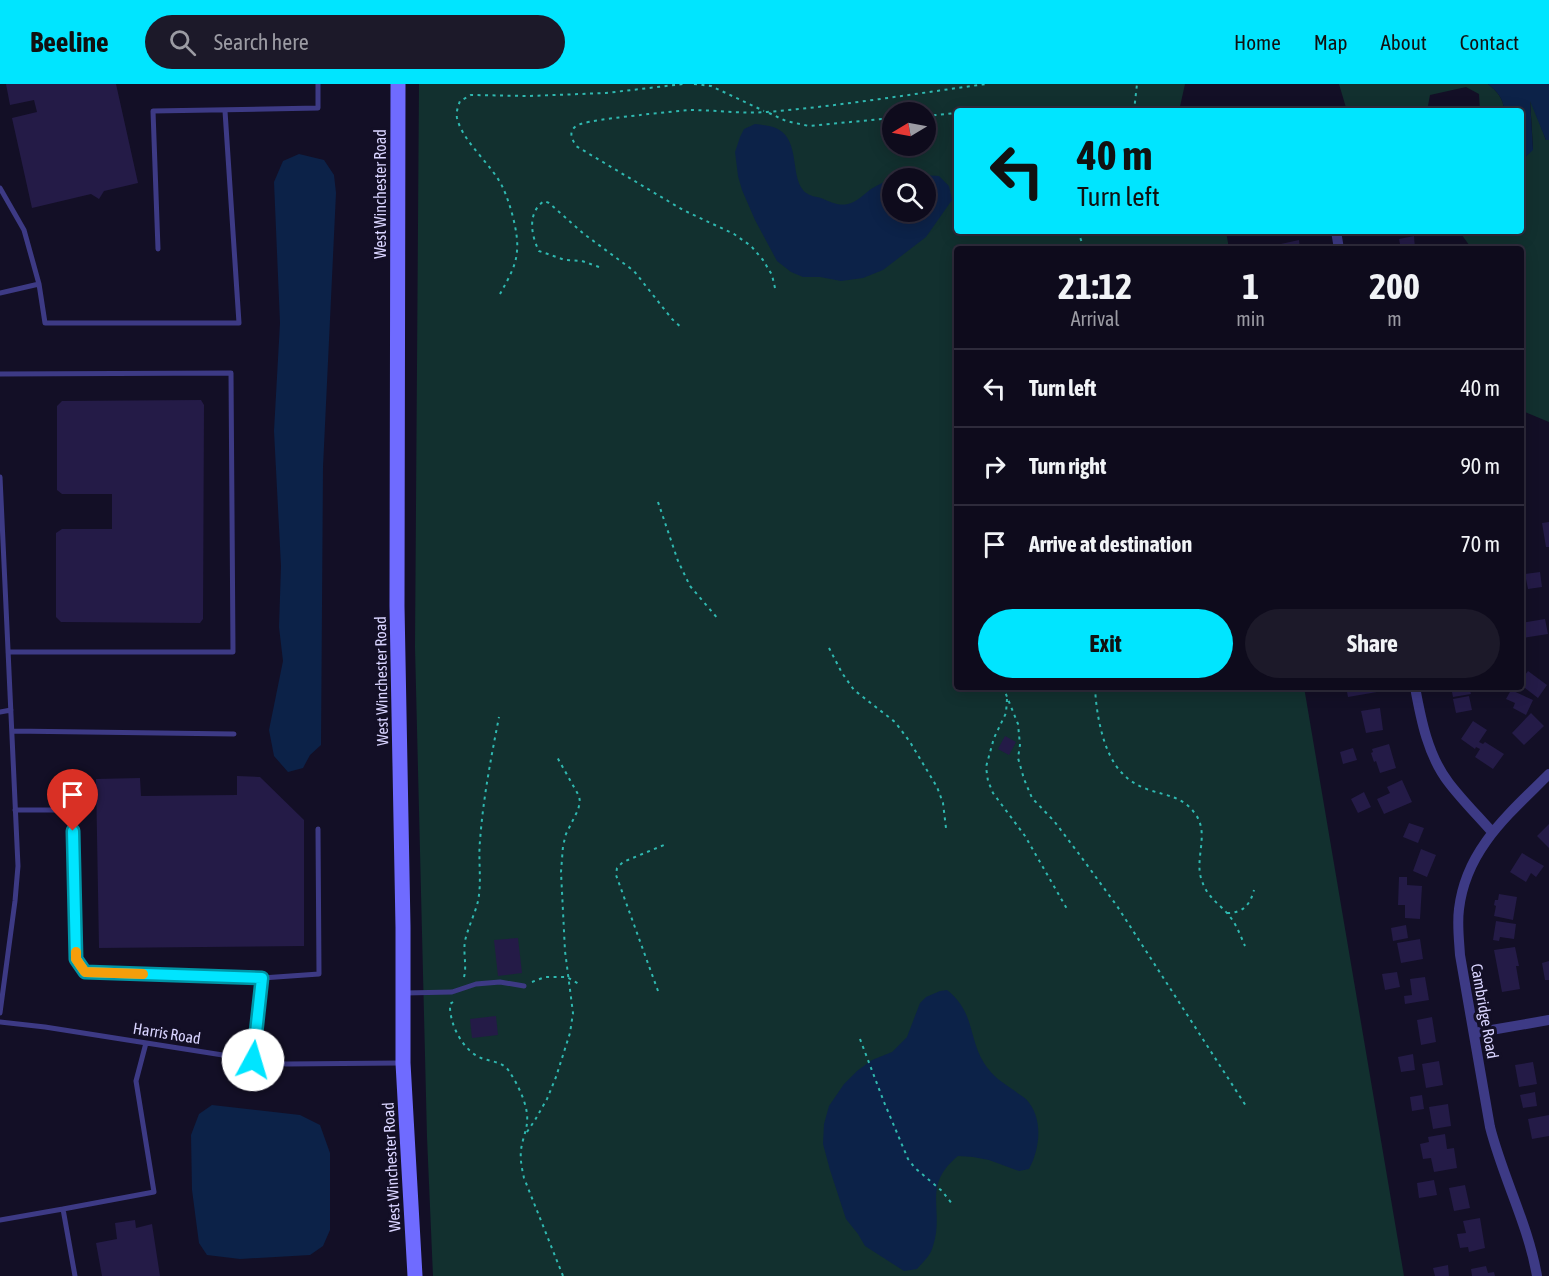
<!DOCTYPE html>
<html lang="en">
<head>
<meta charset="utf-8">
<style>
	:root { --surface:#0e0b1c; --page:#1c1929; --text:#f1f3f6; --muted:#9b9ba3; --line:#2e2b3b; --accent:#00e5ff }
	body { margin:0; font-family:"Asap Condensed",sans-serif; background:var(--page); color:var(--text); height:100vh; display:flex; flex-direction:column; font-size:22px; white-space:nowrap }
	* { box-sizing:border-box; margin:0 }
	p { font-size:20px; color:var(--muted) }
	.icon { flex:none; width:33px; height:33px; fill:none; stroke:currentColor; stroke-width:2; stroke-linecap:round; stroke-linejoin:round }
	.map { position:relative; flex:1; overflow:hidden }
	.details { position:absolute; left:954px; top:162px; width:570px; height:444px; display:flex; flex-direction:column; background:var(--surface); border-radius:6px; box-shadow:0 3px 15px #0003,0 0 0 2px var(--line) }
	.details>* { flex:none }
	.guide { position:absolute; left:954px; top:24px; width:570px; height:126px; border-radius:6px; box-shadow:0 3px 15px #0003,0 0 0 2px var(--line); background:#00e5ff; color:#111; overflow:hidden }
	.needle { width:39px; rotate:260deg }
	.fabs { position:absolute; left:882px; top:18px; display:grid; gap:12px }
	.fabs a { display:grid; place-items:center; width:54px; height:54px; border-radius:50%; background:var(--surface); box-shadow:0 3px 15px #0003,0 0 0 2px var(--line); font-size:30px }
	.pin { position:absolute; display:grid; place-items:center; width:51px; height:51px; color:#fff; margin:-62px -26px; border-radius:50% 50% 50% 0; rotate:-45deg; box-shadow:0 0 6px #0007 }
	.pin .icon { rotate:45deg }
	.me { position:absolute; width:66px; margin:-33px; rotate:6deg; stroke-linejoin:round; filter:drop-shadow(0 0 4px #0008) }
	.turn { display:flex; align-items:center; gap:21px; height:126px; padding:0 24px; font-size:27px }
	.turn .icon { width:78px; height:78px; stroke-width:2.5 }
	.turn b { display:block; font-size:42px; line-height:51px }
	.eta { display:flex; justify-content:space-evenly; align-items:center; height:102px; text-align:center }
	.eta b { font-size:36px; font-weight:700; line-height:42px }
	.cta { display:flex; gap:12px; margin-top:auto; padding:12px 24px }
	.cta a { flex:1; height:69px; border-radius:36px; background:var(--accent); color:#111; font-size:24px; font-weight:700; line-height:69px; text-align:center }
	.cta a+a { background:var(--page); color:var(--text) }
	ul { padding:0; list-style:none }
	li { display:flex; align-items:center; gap:18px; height:78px; padding:0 24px; border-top:2px solid var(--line) }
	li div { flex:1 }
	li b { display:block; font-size:22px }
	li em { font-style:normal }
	header { display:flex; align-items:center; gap:36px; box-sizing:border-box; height:84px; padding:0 30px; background:var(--accent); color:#111 }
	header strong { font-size:28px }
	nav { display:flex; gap:33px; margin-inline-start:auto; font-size:21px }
	.search { width:420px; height:54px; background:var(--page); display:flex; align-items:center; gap:15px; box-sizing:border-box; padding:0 21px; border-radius:33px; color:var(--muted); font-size:22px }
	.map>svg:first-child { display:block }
	.green { fill:#12302f; fill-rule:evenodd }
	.water { fill:#0c2248 }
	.building { fill:#241b47 }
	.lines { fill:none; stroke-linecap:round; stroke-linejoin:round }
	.path { stroke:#2fb8b0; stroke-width:2; stroke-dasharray:3 4.5; stroke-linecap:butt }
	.lane { stroke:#3d3a85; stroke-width:5 }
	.street { stroke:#3d3a85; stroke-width:10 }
	.secondary { stroke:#6f6bff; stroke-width:15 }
	.route-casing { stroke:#0095a6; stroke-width:15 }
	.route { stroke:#00e5ff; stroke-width:10 }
	.slow { stroke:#f59e0b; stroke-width:10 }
	.labels { text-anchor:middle; stroke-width:6; stroke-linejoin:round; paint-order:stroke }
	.street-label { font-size:16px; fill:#d9d4ff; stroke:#130f26 }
</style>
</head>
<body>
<header>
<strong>Beeline</strong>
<div class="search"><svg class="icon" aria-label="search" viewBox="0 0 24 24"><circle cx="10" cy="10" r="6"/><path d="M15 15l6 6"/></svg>Search here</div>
<nav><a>Home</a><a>Map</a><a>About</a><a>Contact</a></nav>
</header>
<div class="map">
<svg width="1549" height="1192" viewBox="0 0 1549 1192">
	<rect width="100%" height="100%" fill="#130f26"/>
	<path class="green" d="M419 0H1185L1179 27H957V147H1226L1229 165H957V603H1304L1404 1192H433L427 1053 415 563ZM892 28H926V62H892ZM892 94H926V128H892Z
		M1339 0H1488C1497 7 1504 15 1504 27H1480L1479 10 1466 3 1430 11 1427 27H1347Z
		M1530 14 1546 56H1549V338L1525 328 1521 321V165H1472L1459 147H1521V77L1533 65Z"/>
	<path class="water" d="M1488 0H1549V56H1546L1530 17 1533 66 1521 77V27H1504C1504 15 1497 7 1488 0Z
		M755 40C761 41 767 41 773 43 804 53 787 98 808 110 811 112 817 113 821 114 831 118 837 122 848 120 857 118 864 110 871 105 878 101 885 97 892 95V128H926V94H894L909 90 939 92 949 102 952 116 926 153 883 186 863 194 841 197 820 193H803L791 188 777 177 755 136 742 106 738 92 735 68 740 53 744 45Z
		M299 70 324 76 334 91 336 109 323 383 321 661 310 671 303 684 288 688 274 672 269 646 283 577 279 543 281 482 274 347 280 239 274 98 283 77Z
		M947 906C975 928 968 953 984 979 992 992 1003 999 1015 1007 1018 1010 1023 1012 1026 1015 1044 1034 1040 1065 1029 1085L1019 1087 989 1076 973 1073 958 1072C921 1102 945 1126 933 1162 931 1171 923 1178 917 1185L904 1187 865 1162 858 1150 846 1135 830 1086 823 1060 824 1040 829 1022 844 1000 857 987 872 976 892 968 907 953 920 919 926 913 940 907Z
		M212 1021 300 1031 320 1041 330 1069V1146L323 1162 310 1171 240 1175 207 1171 199 1159 192 1106 191 1051 199 1030Z"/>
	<path class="building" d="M6 0H116L138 99 104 107 99 115 91 110 32 124 12 34 37 28 34 16 10 21Z
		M1414 152 1415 165H1401L1399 155Z
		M1299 156 1300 165H1282L1281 160Z
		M201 316 204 321 203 535 200 539 61 538 56 533V449L62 445H112V410H62L57 406V322L62 317Z
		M1549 438V463H1546L1542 439Z
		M1540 488 1542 503 1528 505 1525 490Z
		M1545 535 1548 550 1523 554 1521 539Z
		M1528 587 1547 601 1538 614 1521 601V596Z
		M1346 603H1376L1377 608 1348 613Z
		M1451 603H1469L1471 610 1453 613Z
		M1511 606 1533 616 1526 631 1513 624 1515 619 1506 615Z
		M1469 612 1472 626 1456 629 1453 615Z
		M1380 624 1383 646 1366 649 1361 627Z
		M1531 629 1544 642 1524 661 1512 649Z
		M1473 637 1487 646 1479 658 1483 660 1485 658 1504 670 1493 685 1475 673 1480 665 1476 663 1475 665 1461 655Z
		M1005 652 1016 658 1009 671 998 665Z
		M1389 660 1396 684 1380 689 1376 677 1374 678 1371 669 1373 668 1372 665Z
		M1353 664 1357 676 1343 680 1340 668Z
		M237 692 260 693 304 736V862L99 864 96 695 140 694 141 712 237 711Z
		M1402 696 1412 718 1384 730 1377 715 1390 709 1387 703Z
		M1364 708 1371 723 1358 729 1351 715Z
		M1409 739 1424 744 1418 759 1403 753Z
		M1549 740V764L1537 752Z
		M1421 765 1436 771 1427 793 1413 787Z
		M1522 769 1544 782 1536 793 1531 789 1526 798 1510 788Z
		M1399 793H1407V801L1422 802 1420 835 1405 834V821H1398Z
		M1499 810 1517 813 1513 836 1494 832 1496 822 1494 821 1495 816H1498Z
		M1496 837 1516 840 1514 855 1500 853 1499 857 1493 856Z
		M1406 841 1408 854 1393 857 1391 844Z
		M518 854 522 889 498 892 494 856Z
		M1420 855 1423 875 1401 879 1397 859Z
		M1515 863 1519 882H1516L1520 905 1502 908 1494 866Z
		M1549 877V896H1545L1542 879Z
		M1397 888 1400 903 1385 906 1382 890Z
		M1425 893 1429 916 1405 920 1404 912 1412 911 1410 895Z
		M496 932 498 951 472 954 470 935Z
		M1432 933 1436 958 1421 961 1417 936Z
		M1413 970 1415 986 1401 988 1398 973Z
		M1439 977 1443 1001 1426 1004 1422 980Z
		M1533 978 1537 1000 1519 1003 1515 981Z
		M1535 1008 1537 1022 1523 1024 1520 1011Z
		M1422 1011 1424 1025 1412 1027 1410 1013Z
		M1448 1020 1451 1042 1433 1045 1429 1023Z
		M1549 1031V1052L1532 1055 1528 1035Z
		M1445 1050 1447 1065 1454 1064 1457 1084 1434 1088 1431 1074 1423 1075 1420 1060 1429 1058 1428 1053Z
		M1434 1096 1437 1111 1419 1114 1417 1099Z
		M1465 1101 1470 1124 1454 1127 1449 1104Z
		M1480 1134 1485 1164 1469 1168 1468 1163 1460 1164 1457 1150 1466 1149 1463 1137Z
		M135 1136 136 1144 152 1140 160 1192H102L96 1159 117 1155 115 1139Z
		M1448 1181 1449 1192H1435L1433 1184Z
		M1486 1182 1488 1189 1494 1188 1495 1192H1472L1471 1185Z"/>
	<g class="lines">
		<path class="path" d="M694 0 711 2 764 27
			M990 27H992
			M1134 27 1137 0
			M769 29 786 37 809 42 892 34
			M926 32 957 29
			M1078 147 1084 165
			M599 183 582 177 565 176 539 167C531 151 527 129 544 117L549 119 584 150 634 187 672 235 682 244
			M775 204 772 191 763 176 751 162 734 150 683 126 576 62C572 55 568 48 576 42 585 36 635 32 648 30 662 29 676 27 689 26 715 26 741 30 767 28 840 22 913 10 986 0
			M500 210C507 197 516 183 517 167 519 150 510 119 503 104 492 80 463 59 457 34 456 28 458 22 460 17L471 11 529 12 606 9 683 0
			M658 418 678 477 690 502 719 536
			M829 564 842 589 854 606 895 638 910 658 937 703 943 719 946 744
			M1003 603 1018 640 1020 661 1018 674 1024 695 1032 714 1054 737 1079 770 1117 822 1246 1022
			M1095 603C1096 629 1103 670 1122 689 1130 698 1139 702 1149 706 1168 712 1184 713 1196 731 1209 750 1195 774 1201 794 1207 815 1220 819 1231 834 1237 842 1241 853 1245 862
			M1007 615 1006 629 994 654 986 683 988 697 993 709 1025 752 1067 825
			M1227 829C1243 829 1250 821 1254 806
			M464 893C467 882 463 869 465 857 468 843 475 830 478 817 482 797 478 776 480 757 483 715 491 674 499 633
			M532 898 545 893H567L579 900
			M658 907 616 791 617 784 623 778 664 761
			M453 918 450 920C449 939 462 966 481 974 491 978 502 977 509 987 518 1001 529 1022 527 1039 526 1048 522 1057 521 1066 520 1076 522 1085 524 1094L563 1192
			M860 955 884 1018 908 1075 915 1084 942 1107 953 1121
			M527 1048 535 1036 547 1015 556 993 570 949 573 929 565 867 561 788 563 762 566 750 578 726 580 718 579 712 557 673"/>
		<path class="lane" d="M0 104 24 146 39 200 0 209
			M158 165 153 27 318 24V0
			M39 200 45 239H239L225 27
			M0 290 231 289 233 568H8
			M0 393 18 782 15 817 0 929
			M0 628 11 626
			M12 647 234 650
			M15 726H73L76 875 85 888 262 894
			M405 909 452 908 476 900 500 898 524 902
			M0 938 45 943 229 972 286 980 400 979
			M253 976 262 894 319 890 318 745
			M63 1125 154 1108 136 997 146 959
			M0 1136 63 1125 75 1192"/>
		<path class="street" d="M1336 147 1339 165
			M1415 603C1421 636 1428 672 1449 699 1462 716 1478 732 1492 748
			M1474 949 1549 936
			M1537 1192C1528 1140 1503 1094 1490 1043L1460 871C1459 855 1457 840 1459 825 1466 765 1509 730 1549 690"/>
		<path class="secondary" d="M398 0 397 522 403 843V979L415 1192"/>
	</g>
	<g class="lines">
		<defs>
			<path id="route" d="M73 747 76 875 85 888 262 894 253 976"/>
		</defs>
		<use href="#route" class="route-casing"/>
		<use href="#route" class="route"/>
		<path class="slow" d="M76 868V875L85 888 143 890"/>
	</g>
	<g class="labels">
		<g class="street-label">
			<text transform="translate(380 110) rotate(-90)" y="6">West Winchester Road</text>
			<text transform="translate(381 597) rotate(-91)" y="6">West Winchester Road</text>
			<text transform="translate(1485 927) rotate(80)" y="6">Cambridge Road</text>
			<text transform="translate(167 949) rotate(9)" y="6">Harris Road</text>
			<text transform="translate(391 1083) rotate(-93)" y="6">West Winchester Road</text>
		</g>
	</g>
</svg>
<div class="fabs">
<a><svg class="needle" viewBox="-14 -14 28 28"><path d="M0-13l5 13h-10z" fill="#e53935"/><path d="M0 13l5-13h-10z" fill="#9b9ba3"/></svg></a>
<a><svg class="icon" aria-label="search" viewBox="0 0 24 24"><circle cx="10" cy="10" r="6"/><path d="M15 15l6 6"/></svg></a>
</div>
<div class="pin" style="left:73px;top:747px;background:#d93025"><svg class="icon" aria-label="arrive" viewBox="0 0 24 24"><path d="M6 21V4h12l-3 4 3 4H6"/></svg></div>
<svg class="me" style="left:253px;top:976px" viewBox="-20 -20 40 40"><circle r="19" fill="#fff"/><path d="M0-13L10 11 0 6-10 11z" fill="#00e5ff"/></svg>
<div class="guide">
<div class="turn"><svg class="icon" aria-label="left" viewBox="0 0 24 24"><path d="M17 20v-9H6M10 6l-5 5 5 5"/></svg><div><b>40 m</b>Turn left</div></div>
</div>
<section class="details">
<div class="eta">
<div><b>21:12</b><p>Arrival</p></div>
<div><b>1</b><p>min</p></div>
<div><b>200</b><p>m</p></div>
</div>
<ul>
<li><svg class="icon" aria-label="left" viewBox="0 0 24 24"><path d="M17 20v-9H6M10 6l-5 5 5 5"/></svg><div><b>Turn left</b></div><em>40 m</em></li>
<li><svg class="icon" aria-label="right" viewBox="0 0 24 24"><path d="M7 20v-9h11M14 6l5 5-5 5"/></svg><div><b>Turn right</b></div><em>90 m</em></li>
<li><svg class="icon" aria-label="arrive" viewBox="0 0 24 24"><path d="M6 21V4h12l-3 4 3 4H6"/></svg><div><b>Arrive at destination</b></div><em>70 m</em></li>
</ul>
<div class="cta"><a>Exit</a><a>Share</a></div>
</section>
</div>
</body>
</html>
